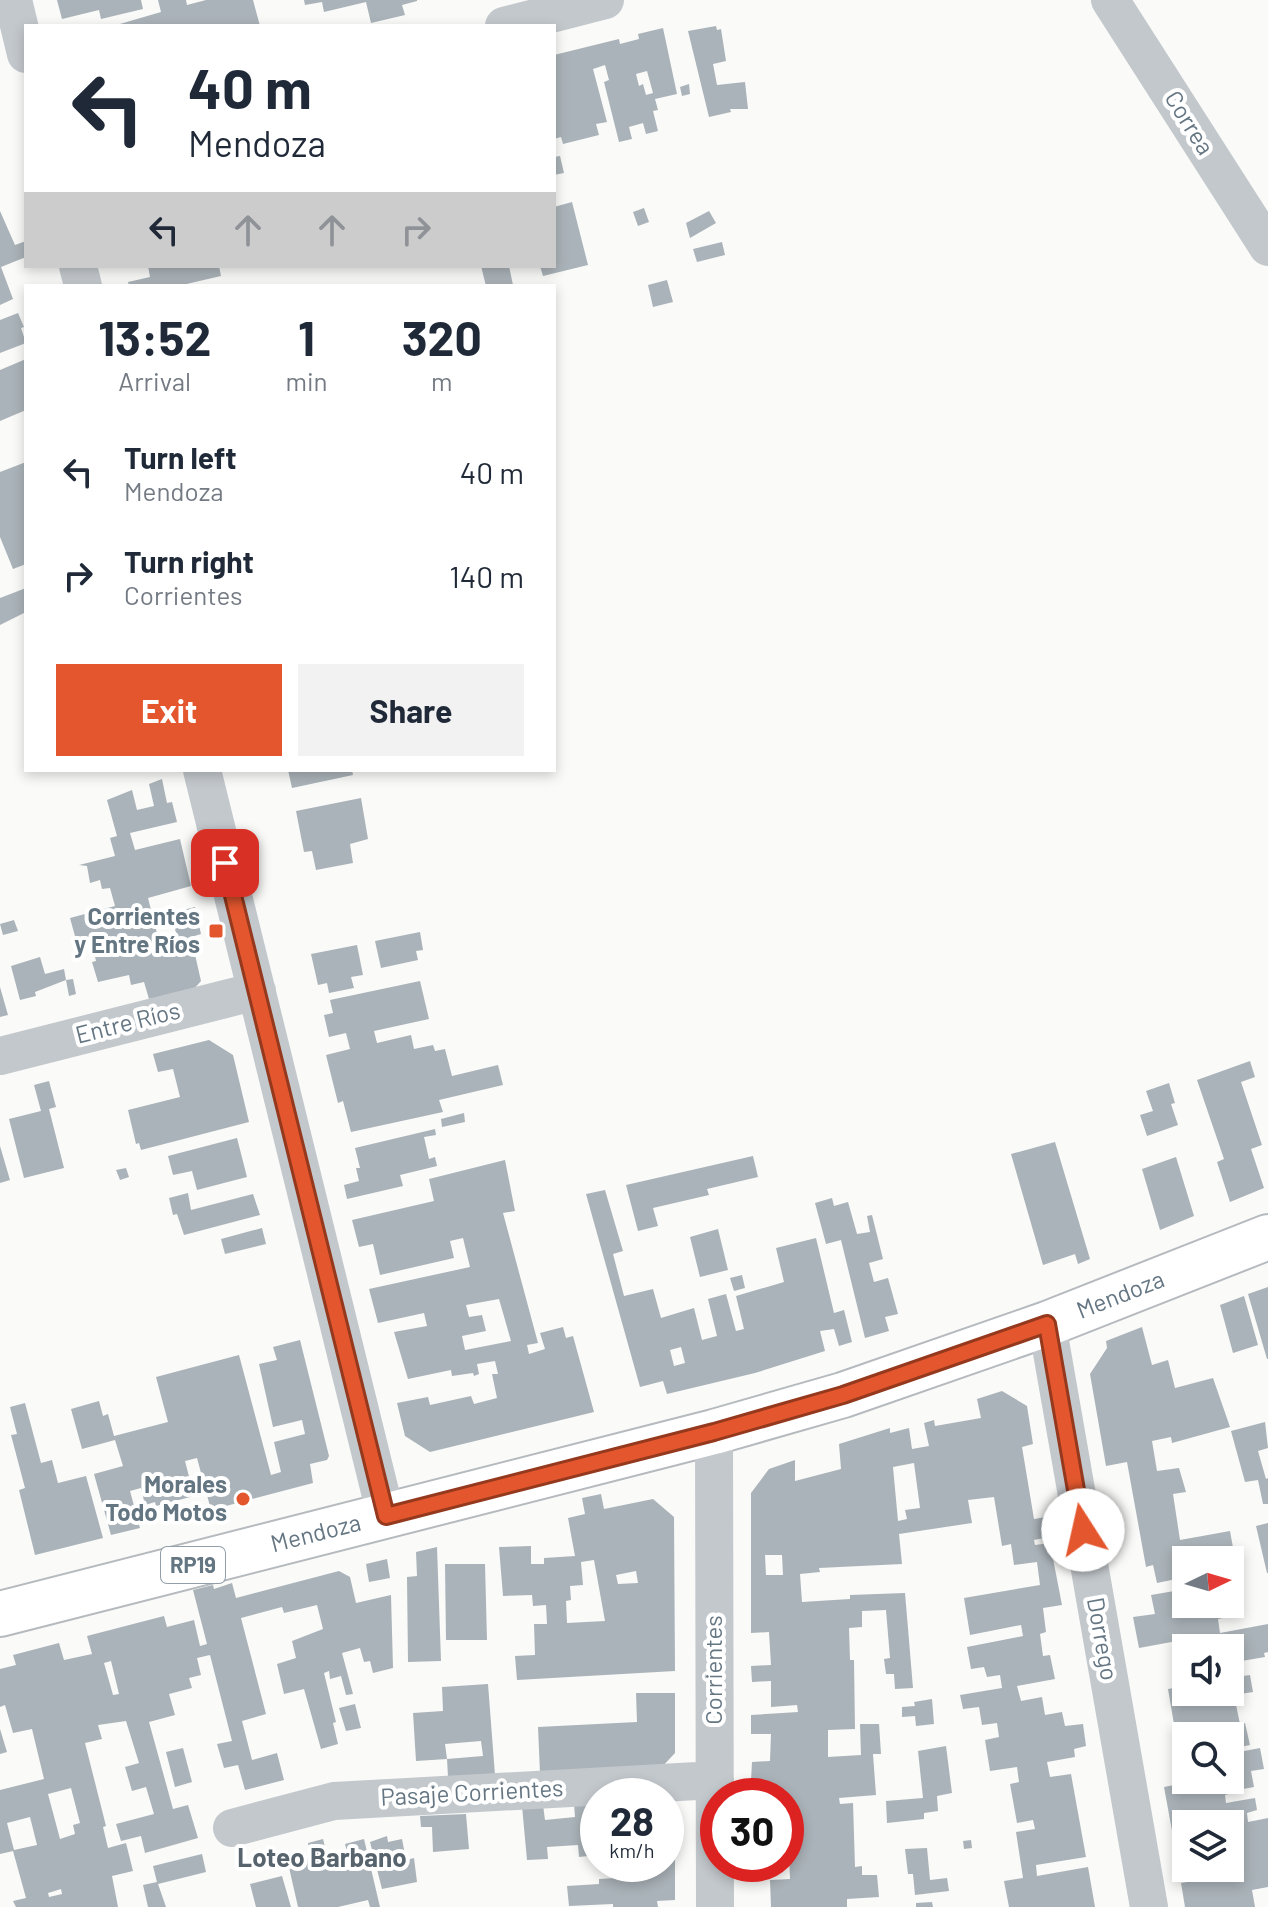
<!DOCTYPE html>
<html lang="en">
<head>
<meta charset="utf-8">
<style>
	:root { --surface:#fff; --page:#f2f2f3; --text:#1f2937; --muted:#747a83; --accent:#e4572e }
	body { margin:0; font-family:Barlow,sans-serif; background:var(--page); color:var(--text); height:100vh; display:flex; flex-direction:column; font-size:30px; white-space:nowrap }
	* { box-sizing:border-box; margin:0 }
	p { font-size:26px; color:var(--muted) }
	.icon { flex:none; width:44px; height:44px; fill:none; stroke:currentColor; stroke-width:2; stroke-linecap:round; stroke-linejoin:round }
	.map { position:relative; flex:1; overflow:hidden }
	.drawer { position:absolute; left:24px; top:284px; width:532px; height:488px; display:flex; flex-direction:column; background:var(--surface); border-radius:0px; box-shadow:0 4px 12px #0003 }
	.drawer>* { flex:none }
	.hud { position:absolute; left:24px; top:24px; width:532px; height:244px; border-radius:0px; box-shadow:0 4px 12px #0003; background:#fff; color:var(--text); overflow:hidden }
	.needle { width:52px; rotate:85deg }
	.controls { position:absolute; left:1172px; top:1546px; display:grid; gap:16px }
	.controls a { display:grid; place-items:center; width:72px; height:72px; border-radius:0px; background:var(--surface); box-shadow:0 4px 12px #0003; font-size:40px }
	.speed { position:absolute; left:580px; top:1778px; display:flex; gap:16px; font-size:40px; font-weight:700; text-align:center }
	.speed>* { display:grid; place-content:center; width:104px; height:104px; border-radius:50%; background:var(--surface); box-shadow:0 4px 12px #0003; line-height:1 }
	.speed small { font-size:20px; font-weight:400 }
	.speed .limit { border:12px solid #d22; background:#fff; color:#111 }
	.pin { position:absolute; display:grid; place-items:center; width:68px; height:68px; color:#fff; margin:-34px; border-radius:16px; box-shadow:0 4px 12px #0006 }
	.me { position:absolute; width:88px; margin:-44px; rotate:350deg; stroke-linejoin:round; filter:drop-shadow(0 0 6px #0008) }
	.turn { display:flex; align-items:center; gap:28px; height:168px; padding:0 32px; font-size:36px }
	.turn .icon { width:104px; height:104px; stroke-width:2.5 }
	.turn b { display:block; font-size:56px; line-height:68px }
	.lanes { display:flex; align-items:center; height:76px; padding:0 32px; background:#0003; justify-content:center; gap:40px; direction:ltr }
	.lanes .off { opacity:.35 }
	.eta { display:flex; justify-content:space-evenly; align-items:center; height:136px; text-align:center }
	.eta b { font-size:48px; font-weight:700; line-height:56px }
	.primary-button { display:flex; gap:16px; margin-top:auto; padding:16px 32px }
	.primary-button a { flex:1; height:92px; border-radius:0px; background:var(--accent); color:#fff; font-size:32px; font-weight:700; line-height:92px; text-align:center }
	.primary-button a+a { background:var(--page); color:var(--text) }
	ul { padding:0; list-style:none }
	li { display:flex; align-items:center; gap:24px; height:104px; padding:0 32px }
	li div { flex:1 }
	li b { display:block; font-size:30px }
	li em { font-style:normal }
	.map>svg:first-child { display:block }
	.building { fill:#aab3b9; fill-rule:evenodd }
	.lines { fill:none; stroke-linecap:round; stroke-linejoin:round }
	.primary-casing { stroke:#b5babe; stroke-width:48 }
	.street { stroke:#c3c8cc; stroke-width:38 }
	.primary { stroke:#fff; stroke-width:44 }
	.route-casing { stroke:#94391e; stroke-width:20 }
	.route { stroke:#e4572e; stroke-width:14 }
	.poi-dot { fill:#e4572e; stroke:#fff; stroke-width:3 }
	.labels { text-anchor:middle; stroke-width:8; stroke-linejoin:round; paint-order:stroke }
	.shield { fill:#fff; stroke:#939fa8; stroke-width:2 }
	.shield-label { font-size:22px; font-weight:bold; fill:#657683 }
	.street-label { font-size:24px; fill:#657683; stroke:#fff }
	.poi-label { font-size:24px; font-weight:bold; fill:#657683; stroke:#fff; text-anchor:end }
	.neighbourhood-label { font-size:26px; font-weight:bold; fill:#57646e; stroke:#fff }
</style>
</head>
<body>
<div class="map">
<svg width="1268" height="1907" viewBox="0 0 1268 1907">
	<rect width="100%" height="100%" fill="#fafaf8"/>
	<path class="building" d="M57 0H141L143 9 101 19 99 10 62 19Z
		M158 0H186L187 5 206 0H253L260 26H113L161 12Z
		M304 0H417V1L402 5 405 15 371 23 366 2 324 12 322 2 305 5Z
		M716 26 717 30 721 29 726 61 713 64 717 85 745 82 748 109H730L731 112 709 117 688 31Z
		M663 28 677 94 655 99 658 110 653 111 658 131 646 134 643 123 629 127 632 139 619 142 604 82 609 80 605 65 593 69 607 122 596 124 599 135 563 144 561 137 554 139V55L619 39 620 44 639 39 638 34ZM647 71 653 93 646 95 643 84 639 86 636 74Z
		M689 84 690 94 682 96 680 87Z
		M560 156 564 173 554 175V157Z
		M572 202 588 265 543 276 540 266H554V207Z
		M644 208 649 222 638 226 633 212Z
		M0 211 15 245 26 241V257L1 267 13 299 0 305Z
		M709 211 716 223 690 238 686 223Z
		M722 242 725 255 697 262 693 249Z
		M148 266H219L221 276 178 286H129L128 282 150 277Z
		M481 266H509L513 285 486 286Z
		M667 280 673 302 653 307 648 285Z
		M18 313 24 327 21 328 26 343 0 353V320Z
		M26 359V410L0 421V370Z
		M26 462V564L13 569 0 537V472Z
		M26 588V612L0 625V598Z
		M288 770H352L353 775 292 788Z
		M162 779 167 803 172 802 177 822 130 833 135 850 180 839 191 886 148 898 160 945 178 941 171 913 195 907 201 934 191 937 201 981 194 989 149 999 144 982 131 985 129 975 98 982 92 962 96 961 92 944 78 947 70 918 115 906 110 888 102 889 100 880 90 883 87 866 79 865 115 856 110 838 117 836 107 800 132 790 137 810 154 806 149 784Z
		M361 798 368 839 350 844 353 863 316 870 312 851 304 852 296 811Z
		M14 920 18 931 3 935 0 924Z
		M420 932 423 950 416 951 418 960 381 968 375 941Z
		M357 945 363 975 351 977 354 988 329 993 327 983 318 985 311 954Z
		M40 957 45 974 64 969 66 980 35 992 36 996 20 1000 11 966Z
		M73 979 76 994 69 996 66 980Z
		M420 981 429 1019 374 1031 377 1043 411 1035 414 1049 433 1045 435 1051 445 1049 452 1076 498 1065 503 1085 439 1100 443 1112 351 1132 343 1101 338 1103 326 1055 350 1049 346 1033 329 1037 324 1015 333 1013 330 1000Z
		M0 987 8 1015 0 1017Z
		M209 1040 233 1055 249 1122 141 1150 139 1143 136 1144 128 1110 180 1097 173 1069 158 1072 153 1054Z
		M1250 1061 1255 1077 1241 1082 1262 1145 1251 1149 1264 1188 1230 1202 1217 1162 1224 1159 1197 1080Z
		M49 1081 56 1107 49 1109 64 1168 24 1178 9 1119 41 1111 34 1085Z
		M1169 1083 1175 1103 1171 1104 1178 1125 1147 1136 1140 1115 1153 1111 1146 1091Z
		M464 1113 465 1122 442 1127 441 1119Z
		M435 1129 436 1135 424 1137 429 1159 435 1157 437 1166 400 1175 403 1186 347 1199 344 1185 359 1181 356 1168H360L355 1148Z
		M237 1138 247 1177 197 1190 192 1171 173 1175 168 1156Z
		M1055 1142 1090 1259 1078 1264 1075 1254 1043 1265 1011 1154Z
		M0 1146 10 1180 0 1183Z
		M753 1156 758 1177 707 1189 709 1195 653 1208 658 1226 638 1231 626 1185Z
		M1176 1157 1194 1216 1160 1230 1142 1169Z
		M505 1160 515 1211 503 1213 538 1343 527 1345 529 1354 545 1349 540 1333 563 1327 566 1338 573 1336 594 1412 430 1452 405 1436 397 1403 428 1397 430 1405 471 1396 474 1404 497 1398 492 1374H498L495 1361 477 1364 479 1374 474 1376 473 1373 452 1376 451 1370 408 1379 394 1332 427 1326 424 1313 378 1323 369 1289 470 1267 463 1238 450 1241 454 1258 380 1275 373 1244 359 1247 352 1220 434 1201 429 1179ZM499 1299 511 1341 465 1350 462 1336 486 1331 482 1315 469 1317 466 1305Z
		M126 1168 129 1177 120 1180 116 1170Z
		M605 1190 623 1251 613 1254 624 1296 653 1289 661 1318 694 1308 702 1340 717 1336 708 1299 726 1294 736 1331 744 1329 736 1296 784 1282 776 1248 816 1238 834 1313 844 1310 852 1342 839 1346 834 1329 820 1331 825 1351 755 1373 667 1394 663 1381 640 1387 586 1194ZM681 1347 685 1363 674 1366 670 1350Z
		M188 1193 191 1210 253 1194 260 1215 184 1235 177 1214 173 1215 169 1198Z
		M832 1198 834 1206 848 1202 857 1234 870 1232 867 1216 872 1215 883 1259 869 1263 874 1282 888 1278 898 1314 885 1317 889 1331 865 1338 841 1240 826 1244 815 1203Z
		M262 1228 266 1244 225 1254 221 1239Z
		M718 1229 728 1270 700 1277 690 1237Z
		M742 1275 745 1288 734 1291 730 1278Z
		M1268 1287V1359H1267L1248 1294Z
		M1244 1296 1258 1345 1233 1353 1220 1305Z
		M1142 1327 1152 1365 1168 1360 1175 1388 1213 1378 1230 1427 1172 1443 1171 1437 1152 1441 1157 1471 1179 1468 1186 1492 1173 1494 1180 1540 1230 1531 1234 1553 1230 1555 1231 1560H1186V1577L1157 1583 1153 1565 1146 1567 1127 1462 1106 1466 1090 1374 1107 1348 1106 1341Z
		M300 1340 329 1456 327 1460 310 1464 313 1483 211 1510 197 1458 185 1461 194 1496 156 1506 155 1502 145 1505 141 1488 130 1491 140 1528 111 1535 94 1474 123 1466 115 1440 82 1449 71 1409 99 1401 103 1416 108 1414 114 1436 168 1422 156 1377 239 1355 271 1475 281 1472 274 1442 305 1434 302 1420 273 1427 259 1364 277 1360 273 1347Z
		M1002 1391 1027 1406 1033 1444 1022 1447 1034 1519 1046 1517 1049 1537 1034 1540 1035 1545 1050 1543 1062 1605 1043 1608 1046 1632 1040 1634 1043 1656 1050 1655 1055 1679 1017 1686 1021 1701 1042 1697 1045 1715 1062 1712 1065 1726 1083 1724 1086 1746 1074 1749 1075 1757 1047 1762 1050 1777 1071 1774 1086 1857 1036 1865 1037 1876 1088 1867 1095 1907H1009L1004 1881 1023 1878 1016 1832 1035 1829 1033 1820 1017 1823 1010 1784 1019 1782 1017 1767 990 1771 985 1740 999 1737 997 1723 982 1725 979 1707 963 1709 960 1695 1002 1688 1000 1675 987 1677 984 1667 971 1669 967 1647 1023 1636 1021 1625 970 1635 964 1598 1040 1585 1037 1562 1014 1565 1011 1544 1002 1546 994 1497 968 1500 972 1523 899 1534 902 1564 819 1568 820 1572 800 1574 802 1602 850 1599V1595L905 1593 913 1688 895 1689 894 1674H886L884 1659 890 1658 886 1610 862 1611V1627L849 1628 850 1660H854L855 1729 828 1730V1757L861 1755 860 1724H879L881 1754H873L876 1795 839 1798 840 1804 853 1803 855 1867 862 1866V1875H877L879 1897 847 1899V1907H771L770 1880 790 1879 789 1855 786 1856V1796H771L770 1781H751L752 1762 770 1761 771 1734H751V1715L798 1712 797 1705 771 1707V1681L752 1682 751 1666 771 1665 769 1632 751 1633V1493L769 1469 795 1460V1481L841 1469 839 1444 890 1428V1433L909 1428 912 1449 929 1446 924 1423 934 1420 935 1426 981 1418 977 1399ZM914 1463 920 1508 905 1510 907 1519 898 1521 893 1467ZM765 1555H782L783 1575H766Z
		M25 1403 41 1463 52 1460 58 1483 86 1476 103 1538 35 1555 19 1490 25 1488 11 1435 17 1434 10 1407Z
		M1265 1422 1268 1448 1258 1451 1266 1479 1268 1478V1504H1263L1258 1480 1245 1482 1231 1431Z
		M601 1494 604 1509 653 1499 674 1517 675 1671 517 1680 515 1656 535 1655 534 1624H547L546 1605 533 1606 532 1595 503 1596 499 1547 531 1546V1564H544V1558L575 1556 568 1518 585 1514 582 1498ZM594 1560 605 1621 567 1623 566 1601 571 1600 570 1586 583 1585 581 1562ZM636 1571 638 1583 618 1584 616 1575Z
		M1268 1523V1573H1267L1256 1526Z
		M437 1547 441 1661 408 1662 407 1577 417 1576 416 1552Z
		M387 1559 390 1578 369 1582 366 1564Z
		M445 1564H485L487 1640H446Z
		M339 1571 350 1577 356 1603 391 1595 393 1668 373 1673 370 1661 364 1662 360 1648 342 1653 353 1694 346 1695 341 1676 330 1679 329 1671 324 1673 336 1722 333 1723 338 1744 321 1749 304 1689 284 1694 277 1664 296 1658 292 1641 323 1629 317 1605 284 1613 282 1607 241 1618 266 1714 242 1721 252 1760 277 1753 284 1780 245 1790 238 1765 224 1768 217 1744 232 1741 210 1655 197 1658 201 1675 189 1678 192 1688 169 1694 175 1715 149 1722 173 1809 188 1805 198 1838 145 1853 141 1836 121 1841 116 1824 154 1814 146 1787 132 1791 125 1767 139 1763 126 1721 98 1725 102 1739 85 1743 106 1826 103 1827 108 1848 126 1843 133 1871 112 1876 118 1907H16L13 1901 26 1898 13 1851 0 1854V1790L44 1779 32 1729 13 1733 5 1705 0 1707V1669L16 1665 13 1655 59 1643 64 1660 92 1654 87 1636 164 1616 167 1627 194 1620 200 1646 207 1644 193 1590 213 1585 214 1589 232 1583 236 1598ZM111 1661 119 1694 113 1695 104 1663ZM71 1788 80 1823 73 1825 75 1834 60 1839 48 1794ZM30 1817 37 1845 14 1850 7 1823ZM61 1889 62 1894 49 1897 48 1893Z
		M1186 1589V1604H1220L1223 1618 1218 1619 1220 1633 1268 1624V1652L1264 1653 1265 1657 1230 1663V1648H1186V1662L1182 1663 1177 1641 1139 1648 1133 1617 1155 1614 1151 1595Z
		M1250 1675 1253 1692 1234 1695 1240 1724 1245 1723 1250 1745 1230 1749V1736H1186V1780H1230V1767L1233 1774 1238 1773 1234 1753 1260 1748 1264 1769 1251 1771 1254 1787 1232 1791V1793L1225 1795 1226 1803 1255 1798 1257 1810 1247 1813 1248 1822 1268 1818V1887L1252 1890 1255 1907H1185L1181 1883 1199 1880 1197 1868H1230V1824H1186V1833L1173 1836 1164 1787 1184 1783 1168 1689 1186 1686V1692H1230V1678Z
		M488 1684 495 1775 448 1777 447 1759 483 1756 481 1741 445 1744 447 1759 416 1761 413 1713 443 1711 442 1687Z
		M636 1693H675V1753L661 1768 540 1773 538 1727 637 1722Z
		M932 1699 934 1724 916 1726 915 1716 902 1717V1707L915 1706 914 1702Z
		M355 1704 361 1728 346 1731 339 1708Z
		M0 1729 7 1752 0 1754Z
		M946 1746 952 1793 937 1796 938 1811 924 1813V1819L887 1823 886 1801 923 1798 918 1751Z
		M183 1748 192 1782 175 1787 166 1752Z
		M595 1802 598 1855 579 1857 578 1845 547 1847 548 1859 527 1860 522 1806 543 1805 545 1820 575 1817 574 1804Z
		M466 1814 469 1849 433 1852 432 1827H421L420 1816Z
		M387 1836 388 1842 402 1839 406 1860 414 1858 417 1882 382 1889 370 1842Z
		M323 1839 329 1864 349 1859 345 1844 364 1839 380 1907H370L368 1900 338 1907H298L288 1863 311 1857 308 1843Z
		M971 1840 972 1848 964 1849 963 1841Z
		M927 1848 930 1880 947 1878 949 1891 915 1895 913 1874H908L905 1849Z
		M675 1850V1900L657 1901 658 1907H613V1904L569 1906 567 1886 599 1884V1879L647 1876V1864H666V1851Z
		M202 1854 206 1872 158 1884 166 1907H148L143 1885 157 1882 153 1866Z
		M282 1876 291 1907H256L250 1884Z
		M932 1902 933 1907H916V1903Z"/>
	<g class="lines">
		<defs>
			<g id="primary">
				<path id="s1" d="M0 1614 714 1432 843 1395 1047 1324 1268 1237"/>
			</g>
		</defs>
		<use href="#primary" class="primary-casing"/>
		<path class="street" d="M13 0 26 54
			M1110 0 1268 247
			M504 26 605 0
			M78 266 83 286
			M202 770 386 1516
			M0 1056 257 991
			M1047 1324 1149 1907
			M714 1432 715 1907
			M232 1828 334 1801 715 1780"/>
		<use href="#primary" class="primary"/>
	</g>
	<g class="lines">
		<defs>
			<path id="route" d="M225 863 386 1516 714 1432 843 1395 1047 1324 1083 1530"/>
		</defs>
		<use href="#route" class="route-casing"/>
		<use href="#route" class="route"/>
	</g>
	<g class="poi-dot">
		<rect x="208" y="923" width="16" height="16" rx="4"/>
		<circle cx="243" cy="1499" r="8"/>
	</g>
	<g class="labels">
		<rect class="shield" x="161" y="1547" width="64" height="36" rx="6"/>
		<g class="shield-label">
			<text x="193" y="1573">RP19</text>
		</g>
		<g class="street-label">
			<text transform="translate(1189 123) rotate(58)" y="8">Correa</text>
			<text transform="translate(128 1023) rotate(-14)" y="8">Entre Ríos</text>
			<text dy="8" stroke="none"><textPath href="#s1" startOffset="1166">Mendoza</textPath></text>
			<text dy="8" stroke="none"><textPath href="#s1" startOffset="326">Mendoza</textPath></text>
			<text transform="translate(1102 1639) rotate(80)" y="8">Dorrego</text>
			<text transform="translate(714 1670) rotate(-90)" y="8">Corrientes</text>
			<text transform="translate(472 1793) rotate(-3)" y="8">Pasaje Corrientes</text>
		</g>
		<g class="poi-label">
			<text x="200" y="925">Corrientes<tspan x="200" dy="28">y Entre Ríos</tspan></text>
			<text x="227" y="1493">Morales<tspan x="227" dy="28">Todo Motos</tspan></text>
		</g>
		<g class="neighbourhood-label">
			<text x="322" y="1867">Loteo Barbano</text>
		</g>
	</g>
</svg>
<div class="controls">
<a><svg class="needle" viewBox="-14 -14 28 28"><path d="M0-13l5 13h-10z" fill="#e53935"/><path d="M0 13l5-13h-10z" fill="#747a83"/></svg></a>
<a><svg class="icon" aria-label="sound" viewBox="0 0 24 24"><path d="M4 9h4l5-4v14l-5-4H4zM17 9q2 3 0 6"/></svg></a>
<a><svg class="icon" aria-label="search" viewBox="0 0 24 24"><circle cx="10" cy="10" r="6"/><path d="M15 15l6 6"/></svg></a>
<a><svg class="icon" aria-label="layers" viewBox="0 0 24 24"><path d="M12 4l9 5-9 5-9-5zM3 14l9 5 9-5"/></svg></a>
</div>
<div class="speed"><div>28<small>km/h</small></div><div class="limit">30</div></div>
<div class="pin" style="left:225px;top:863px;background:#d93025"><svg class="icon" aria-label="arrive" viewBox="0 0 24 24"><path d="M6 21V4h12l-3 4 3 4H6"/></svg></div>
<svg class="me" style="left:1083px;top:1530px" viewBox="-20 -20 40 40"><circle r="19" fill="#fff"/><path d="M0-13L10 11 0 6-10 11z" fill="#e4572e"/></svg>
<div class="hud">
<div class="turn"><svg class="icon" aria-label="left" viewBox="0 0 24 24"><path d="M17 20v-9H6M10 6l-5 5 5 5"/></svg><div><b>40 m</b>Mendoza</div></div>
<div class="lanes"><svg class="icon" aria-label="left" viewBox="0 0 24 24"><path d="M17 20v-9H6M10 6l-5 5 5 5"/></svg><svg class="icon off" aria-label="ahead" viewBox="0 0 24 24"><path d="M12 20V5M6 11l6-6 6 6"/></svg><svg class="icon off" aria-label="ahead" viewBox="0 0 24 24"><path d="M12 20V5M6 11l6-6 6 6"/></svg><svg class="icon off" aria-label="right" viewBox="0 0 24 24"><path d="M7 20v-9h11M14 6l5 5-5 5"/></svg></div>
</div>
<section class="drawer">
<div class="eta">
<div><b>13:52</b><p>Arrival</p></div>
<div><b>1</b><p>min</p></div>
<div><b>320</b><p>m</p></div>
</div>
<ul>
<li><svg class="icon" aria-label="left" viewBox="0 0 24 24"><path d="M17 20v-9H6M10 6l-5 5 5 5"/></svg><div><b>Turn left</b><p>Mendoza</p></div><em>40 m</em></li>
<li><svg class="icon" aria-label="right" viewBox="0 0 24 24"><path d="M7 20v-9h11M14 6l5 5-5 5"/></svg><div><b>Turn right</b><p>Corrientes</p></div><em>140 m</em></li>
</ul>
<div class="primary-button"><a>Exit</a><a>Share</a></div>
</section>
</div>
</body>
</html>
